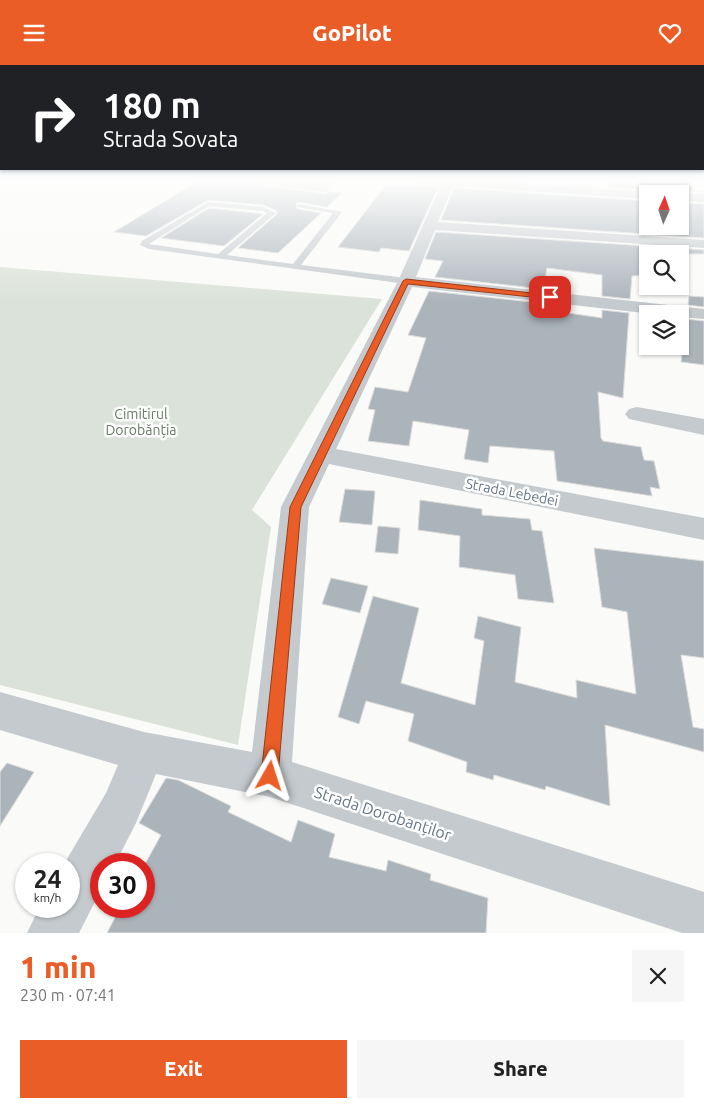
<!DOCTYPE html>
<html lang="en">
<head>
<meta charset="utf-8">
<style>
	:root { --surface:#fff; --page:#f6f6f6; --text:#222; --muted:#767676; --accent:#eb5d27 }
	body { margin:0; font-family:Ubuntu,sans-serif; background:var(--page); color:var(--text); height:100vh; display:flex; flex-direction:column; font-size:19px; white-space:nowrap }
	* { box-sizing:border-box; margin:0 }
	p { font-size:16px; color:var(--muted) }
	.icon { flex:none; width:28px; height:28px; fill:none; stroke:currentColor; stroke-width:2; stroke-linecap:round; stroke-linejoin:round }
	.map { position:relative; height:868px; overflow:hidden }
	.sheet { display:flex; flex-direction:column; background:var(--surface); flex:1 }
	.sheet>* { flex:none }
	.hud { position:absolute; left:0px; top:0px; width:705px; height:105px; box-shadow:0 1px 4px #0004; background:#202124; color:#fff; overflow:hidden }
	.needle { width:32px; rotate:3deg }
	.fabs { position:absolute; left:639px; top:120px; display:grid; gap:10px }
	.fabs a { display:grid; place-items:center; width:50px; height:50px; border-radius:0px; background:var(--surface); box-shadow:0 1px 4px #0004; font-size:25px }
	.speed { position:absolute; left:15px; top:788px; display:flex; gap:10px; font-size:25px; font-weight:700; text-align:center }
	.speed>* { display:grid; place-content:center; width:65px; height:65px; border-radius:50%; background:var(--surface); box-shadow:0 1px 4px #0004; line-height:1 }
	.speed small { font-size:12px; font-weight:400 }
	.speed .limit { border:8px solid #d22; background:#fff; color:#111 }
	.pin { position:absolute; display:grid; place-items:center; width:42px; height:42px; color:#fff; margin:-21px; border-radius:10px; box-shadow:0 2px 8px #0006 }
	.me { position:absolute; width:55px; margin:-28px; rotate:6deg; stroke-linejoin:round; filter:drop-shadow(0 0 4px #0008) }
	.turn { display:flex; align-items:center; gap:18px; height:105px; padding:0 20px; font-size:22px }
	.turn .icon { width:65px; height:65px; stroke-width:2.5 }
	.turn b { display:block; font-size:35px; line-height:42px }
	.round { display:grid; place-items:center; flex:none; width:52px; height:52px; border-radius:0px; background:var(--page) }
	.head { display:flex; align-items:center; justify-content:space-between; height:85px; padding:0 20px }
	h1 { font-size:30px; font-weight:800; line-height:38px; color:var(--accent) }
	.action { display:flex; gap:10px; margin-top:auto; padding:10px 20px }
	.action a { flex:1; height:58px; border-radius:0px; background:var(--accent); color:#fff; font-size:20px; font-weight:800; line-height:58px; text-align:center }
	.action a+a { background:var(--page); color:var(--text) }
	header { display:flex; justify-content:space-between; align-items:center; height:65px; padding:0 20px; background:var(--accent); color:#fff; font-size:22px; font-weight:800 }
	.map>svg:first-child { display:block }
	.green { fill:#dbe2d9 }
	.building { fill:#acb4bb; stroke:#dcdcda }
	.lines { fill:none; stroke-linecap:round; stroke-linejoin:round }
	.service { fill:#c5cace; fill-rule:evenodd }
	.minor { fill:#c5cace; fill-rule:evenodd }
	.route { fill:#eb5d27; stroke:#993c19 }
	.labels { text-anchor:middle; stroke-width:5; stroke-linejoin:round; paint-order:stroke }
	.park-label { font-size:14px; fill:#667b63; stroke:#fff }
	.street-label { font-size:14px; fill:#647484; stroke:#fff }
	.near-street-label { font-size:16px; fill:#647484; stroke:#fff }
</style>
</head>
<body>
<header><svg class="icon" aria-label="menu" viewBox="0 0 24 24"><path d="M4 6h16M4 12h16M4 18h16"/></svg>GoPilot<svg class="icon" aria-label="heart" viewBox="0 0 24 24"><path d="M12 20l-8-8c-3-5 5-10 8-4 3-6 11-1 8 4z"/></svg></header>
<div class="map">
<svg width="704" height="868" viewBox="0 0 704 868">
	<rect width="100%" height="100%" fill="#fafaf8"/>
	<path class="green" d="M0 202 382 234 252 445 271 462 238 680 0 620Z"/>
	<path class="building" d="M200 115 255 119 325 129 329 127 342 128 327 142 299 137 296 138 297 144 321 148 278 188 238 183 277 149V146L264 140 208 135 146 171 114 167Z
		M606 115H685L692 118 694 125 704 127 680 126 676 129H655L652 125 608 122Z
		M386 120 438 122 409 186 381 183 379 187 338 182Z
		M454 123 648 136V161H680V138L704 139V173L441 155Z
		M209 143 263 149 224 181 161 173Z
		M436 167 704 185V189H648V210L632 211 630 234 602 231V210L547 203 543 224 435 212 443 196 425 194Z
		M429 226 541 238V244L602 253V245L629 248 623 333 598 327 601 373 603 376 641 382 644 395 654 396 660 424 650 422 652 431 557 416 554 386 490 381 488 398 464 394 469 365 413 356 409 381 368 376 375 345 368 344 375 322 408 327 426 273 408 270Z
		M689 231 704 232V242L688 240Z
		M686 254 704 256V300L681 297Z
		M345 424 375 426 372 460 339 457Z
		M420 435 482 444V450L530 454 532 465 542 466 554 538 518 534 515 510 459 502 460 471 418 465Z
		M378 461 400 463 398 489 375 487Z
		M594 483 704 496V593L681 590 693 662 704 664V687L605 660 610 741 546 721 545 725 494 710 493 715 466 707 467 697 408 676 414 649 366 636 359 659 338 652 373 531 419 543 401 618 475 640 484 576 474 573 478 551 521 562 515 617 577 633 576 615 636 629 627 547 602 542Z
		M331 513 368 521 360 548 322 539Z
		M7 698 34 707 0 761V707Z
		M166 713 178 715 231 741 228 747 291 777 298 755 335 769 329 792 386 806 388 795 431 809 430 815 488 833 486 868H107L121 841H144V801L161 770 139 758Z"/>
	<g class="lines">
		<path class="service" d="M208 137 264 142 276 148 227 190 293 199 333 148 297 142V140L299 139 342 147 301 200 406 213 410 216 406 219 149 184 140 180 142 176ZM209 141 262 146 267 148 218 189 149 179Z"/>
		<path class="minor" d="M251 115H290L322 119 325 115H337L329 125 325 127 256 118Z
			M411 115H476L652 127 653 129H648V134L453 121 438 157 704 175V183L435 165 416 212 704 244V254L680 252V249H653L412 222 336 384 704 453V475L329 399 309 442 292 697 704 827V868H682L270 732 156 709 136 758 115 799H101V825L79 868H27L40 841H69V799H64L106 728 118 700 0 665V627L144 667 252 687 281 442 398 216 441 120 416 118Z
			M680 128 704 129V137L680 136V129H678Z
			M637 342 704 354V370L629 354 625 349 629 344Z"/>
	</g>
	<linearGradient id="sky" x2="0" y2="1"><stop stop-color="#97bcdd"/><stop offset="0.49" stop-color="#fdfdfc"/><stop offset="1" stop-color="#fdfdfc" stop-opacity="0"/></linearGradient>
	<rect width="704" height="237" fill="url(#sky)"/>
	<path class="route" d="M406 214 550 230 553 232 550 234 408 219 301 442 278 711 276 717 270 720 264 717 261 711 290 442 403 216Z"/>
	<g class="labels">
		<g class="park-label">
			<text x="141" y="354">Cimitirul<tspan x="141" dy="16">Dorobănția</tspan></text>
		</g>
		<g class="street-label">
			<text transform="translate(512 427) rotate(11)" y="5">Strada Lebedei</text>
		</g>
		<g class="near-street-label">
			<text transform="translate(383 748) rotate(18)" y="6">Strada Dorobanților</text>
		</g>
	</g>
</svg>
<div class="fabs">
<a><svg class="needle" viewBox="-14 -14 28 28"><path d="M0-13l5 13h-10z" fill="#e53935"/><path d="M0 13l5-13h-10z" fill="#767676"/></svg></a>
<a><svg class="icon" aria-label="search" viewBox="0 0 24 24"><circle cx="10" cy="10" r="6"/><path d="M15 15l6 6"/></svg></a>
<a><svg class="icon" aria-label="layers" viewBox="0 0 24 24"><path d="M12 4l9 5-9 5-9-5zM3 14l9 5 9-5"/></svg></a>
</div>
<div class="speed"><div>24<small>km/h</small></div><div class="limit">30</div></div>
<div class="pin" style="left:550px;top:232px;background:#d93025"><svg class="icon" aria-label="arrive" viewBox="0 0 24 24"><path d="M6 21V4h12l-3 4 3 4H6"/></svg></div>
<svg class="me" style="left:270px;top:711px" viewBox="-20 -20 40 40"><path d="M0-17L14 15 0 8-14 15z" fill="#eb5d27" stroke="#fff" stroke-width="4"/></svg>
<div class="hud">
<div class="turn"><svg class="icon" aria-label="right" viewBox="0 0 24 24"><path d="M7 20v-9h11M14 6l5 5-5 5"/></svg><div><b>180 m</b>Strada Sovata</div></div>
</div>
</div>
<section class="sheet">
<div class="head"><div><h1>1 min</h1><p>230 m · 07:41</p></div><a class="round"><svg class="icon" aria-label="close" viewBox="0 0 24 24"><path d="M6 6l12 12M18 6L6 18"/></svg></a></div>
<div class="action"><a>Exit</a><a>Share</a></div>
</section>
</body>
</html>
